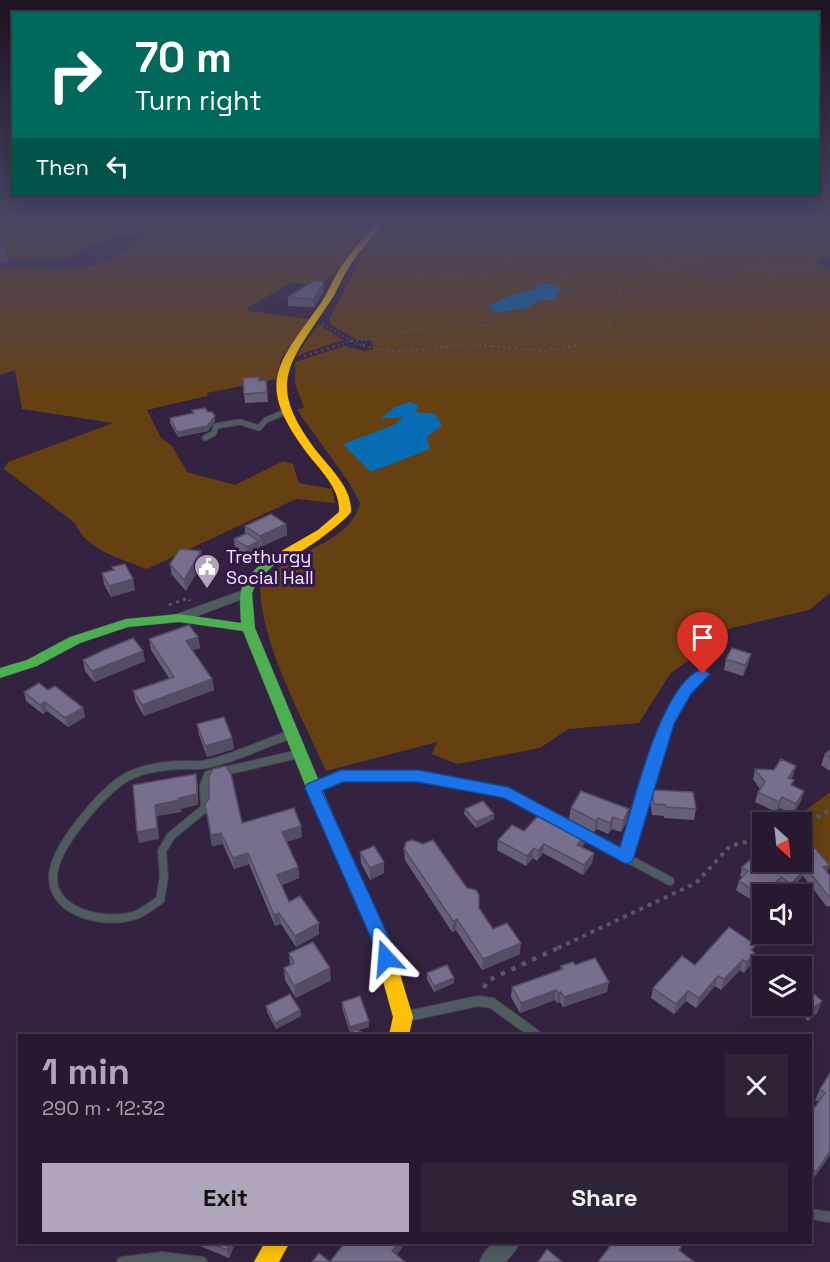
<!DOCTYPE html>
<html lang="en">
<head>
<meta charset="utf-8">
<style>
	:root { --surface:#271a30; --page:#2f2338; --text:#f1f3f6; --muted:#a4a1ab; --line:#43384c; --accent:#b1a5bc }
	body { margin:0; font-family:"Space Grotesk",sans-serif; background:var(--page); color:var(--text); height:100vh; display:flex; flex-direction:column; font-size:22px; white-space:nowrap }
	* { box-sizing:border-box; margin:0 }
	p { font-size:20px; color:var(--muted) }
	.icon { flex:none; width:33px; height:33px; fill:none; stroke:currentColor; stroke-width:2; stroke-linecap:round; stroke-linejoin:round }
	.map { position:relative; flex:1; overflow:hidden }
	.sheet { position:absolute; left:18px; top:1034px; width:794px; height:210px; display:flex; flex-direction:column; background:var(--surface); border-radius:0px; box-shadow:0 3px 15px #0003,0 0 0 2px var(--line) }
	.sheet>* { flex:none }
	.guide { position:absolute; left:12px; top:12px; width:807px; height:183px; border-radius:0px; box-shadow:0 3px 15px #0003,0 0 0 2px var(--line); background:#00695c; color:#fff; overflow:hidden }
	.needle { width:39px; rotate:153deg }
	.tools { position:absolute; left:752px; top:812px; display:grid; gap:12px }
	.tools a { display:grid; place-items:center; width:60px; height:60px; border-radius:0px; background:var(--surface); box-shadow:0 3px 15px #0003,0 0 0 2px var(--line); font-size:30px }
	.pin { position:absolute; display:grid; place-items:center; width:51px; height:51px; color:#fff; margin:-62px -26px; border-radius:50% 50% 50% 0; rotate:-45deg; box-shadow:0 0 6px #0007 }
	.pin .icon { rotate:45deg }
	.me { position:absolute; width:66px; margin:-33px; rotate:341deg; stroke-linejoin:round; filter:drop-shadow(0 0 4px #0008) }
	.turn { display:flex; align-items:center; gap:21px; height:126px; padding:0 24px; font-size:27px }
	.turn .icon { width:78px; height:78px; stroke-width:2.5 }
	.turn b { display:block; font-size:42px; line-height:51px }
	.then { display:flex; align-items:center; height:57px; padding:0 24px; background:#0003; gap:12px; font-size:22px }
	.round { display:grid; place-items:center; flex:none; width:63px; height:63px; border-radius:0px; background:var(--page) }
	.headline { display:flex; align-items:center; justify-content:space-between; height:102px; padding:0 24px }
	h1 { font-size:36px; font-weight:700; line-height:45px; color:var(--accent) }
	.primary-button { display:flex; gap:12px; margin-top:auto; padding:12px 24px }
	.primary-button a { flex:1; height:69px; border-radius:0px; background:var(--accent); color:#111; font-size:24px; font-weight:700; line-height:69px; text-align:center }
	.primary-button a+a { background:var(--page); color:var(--text) }
	.map>svg:first-child { display:block }
	.green { fill:#654011 }
	.water { fill:#076cb4 }
	.lines { fill:none; stroke-linecap:round; stroke-linejoin:round }
	.lane-far3-casing { stroke:#4a3e54; stroke-width:7 }
	.lane-far2-casing { stroke:#4a3e54; stroke-width:8 }
	.lane-far1-casing { stroke:#4a3e54; stroke-width:10 }
	.lane-casing { stroke:#4a3e54; stroke-width:12 }
	.street-casing { stroke:#4a3e54; stroke-width:1 }
	.fast-casing { stroke:#4a3e54; stroke-width:1 }
	.slow-casing { stroke:#4a3e54; stroke-width:1 }
	.path-far4 { stroke:#545a63; stroke-width:1.5; stroke-dasharray:1.5 3; stroke-linecap:butt }
	.path-far3 { stroke:#545a63; stroke-width:2; stroke-dasharray:2 4; stroke-linecap:butt }
	.path-far2 { stroke:#545a63; stroke-width:3; stroke-dasharray:3 4.5; stroke-linecap:butt }
	.path-far1 { stroke:#545a63; stroke-width:4; stroke-dasharray:4 5; stroke-linecap:butt }
	.path { stroke:#545a63; stroke-width:4.5; stroke-dasharray:4.5 7; stroke-linecap:butt }
	.lane-far3 { stroke:#4e5c60; stroke-width:5 }
	.lane-far2 { stroke:#4e5c60; stroke-width:7 }
	.lane-far1 { stroke:#4e5c60; stroke-width:8 }
	.lane { stroke:#4e5c60; stroke-width:10 }
	.street { fill:#4e5c60; fill-rule:evenodd }
	.fast { fill:#4caf50; fill-rule:evenodd }
	.slow { fill:#ffc107; fill-rule:evenodd }
	.wall { fill:#675f7a }
	.shaded-wall { fill:#544d63 }
	.building { fill:#786e8e; stroke:#544d63; stroke-width:1.5 }
	.route { fill:#1a73e8; stroke:#114b97; stroke-width:1.5 }
	.labels { text-anchor:middle; stroke-width:6; stroke-linejoin:round; paint-order:stroke }
	.poi-label { font-size:18px; fill:#f5ebff; stroke:#35174c; text-anchor:start }
</style>
</head>
<body>
<div class="map">
<svg width="830" height="1262" viewBox="0 0 830 1262">
	<rect width="100%" height="100%" fill="#342340"/>
	<path class="green" d="M0 223H374L341 266 318 287 292 282 248 308 247 310 250 311 309 319 281 359 276 379 207 393V396L147 410 161 438 172 446 187 472 235 485 283 461 293 464 299 483 332 489 335 503 296 499 147 569C121 559 86 550 75 523L4 469 8 462 113 423 22 409 15 370 0 375V269C27 264 54 271 81 268 104 264 132 252 146 234H116L68 257 12 260 4 250 0 251Z
		M385 223H830V257L814 261 830 269V593L809 610 731 628 670 674 639 723 568 729 540 748 457 764 432 754 437 742 326 771C302 716 263 649 260 589 265 583 269 575 275 571 302 548 351 541 360 503L348 481 297 410 304 407 295 384V362L344 346 364 351 373 349 371 340H357L330 324 329 319 371 239Z
		M319 324 343 340 296 356Z
		M830 792V869L801 845V822H790Z"/>
	<path class="water" d="M541 283 550 284 563 290 556 295 557 297 550 300H541L524 309 494 312 487 306 514 294 536 289V285Z
		M409 402 418 405 416 412 435 414 442 425 427 437 430 449 371 472 343 444 394 425 403 417 380 419 395 407Z"/>
	<g class="lines">
		<defs>
			<path id="lane-far3" d="M205 438 214 433 216 426 240 422 259 428 266 420 285 412"/>
			<path id="lane-far2" d="M680 699 703 674"/>
			<path id="lane-far1" d="M289 735C262 744 235 758 207 764 200 766 192 765 185 765 164 765 136 769 119 782 98 798 60 842 54 869 45 911 101 925 133 916 143 913 151 906 160 900L164 877 162 851 171 836 205 808 204 786 208 775 298 754
				M315 787 341 776H418L508 793 570 827
				M580 833 670 881
				M626 857 663 734 681 697"/>
			<path id="lane" d="M408 1016 478 1001 492 1003 536 1035
				M810 1214 830 1217
				M122 1262 162 1257 202 1262"/>
			<path id="street" d="M246 589 252 593 251 596 184 621H174L172 618 174 615Z
				M493 1242H520L516 1250 506 1262H479L483 1254Z"/>
			<path id="fast" d="M270 559 276 563 257 581 252 593 255 628 334 817 332 821 326 823 320 821 318 817 243 631 179 622 128 627 80 643 37 666 0 678V668L27 660 70 637 126 619 179 614 241 623C239 587 238 584 266 560Z"/>
			<path id="slow" d="M376 223H383C372 238 359 251 349 267 341 279 337 292 329 303 286 367 266 385 318 453 332 470 352 489 351 512 341 526 281 569 266 566L264 563 266 560 318 530 339 512C341 489 320 470 307 453 255 383 276 366 321 303 328 293 332 281 339 270 350 253 363 239 376 223Z
				M326 811 332 813 334 817 389 938 413 1017 409 1035H389L393 1017 371 938 318 817 320 813Z
				M265 1242H290L279 1262H254Z"/>
		</defs>
		<use href="#lane-far3" class="lane-far3-casing"/>
		<use href="#lane-far2" class="lane-far2-casing"/>
		<use href="#lane-far1" class="lane-far1-casing"/>
		<use href="#lane" class="lane-casing"/>
		<use href="#street" class="street-casing"/>
		<use href="#fast" class="fast-casing"/>
		<use href="#slow" class="slow-casing"/>
		<path class="path-far4" d="M643 223 645 242 650 254 658 265 671 271 725 273 807 267 817 271 830 282
			M805 266 816 259 830 257
			M677 271 676 267 680 263 714 251 771 223
			M359 276 489 278 515 281 570 279 617 287 620 293 611 303 610 325 578 345 569 347
			M620 293 659 282 673 281 753 286 779 276 771 270
			M323 324 351 341 333 347
			M351 341 367 347
			M352 341 371 340 414 329 486 325 508 315
			M444 347 465 344 497 347"/>
		<path class="path-far3" d="M363 345C393 356 424 349 455 345
			M479 345 546 351 577 345
			M304 356 338 345"/>
		<path class="path-far2" d="M169 605 188 598 190 601"/>
		<path class="path-far1" d="M801 826 830 810
			M558 948 696 883 730 846 762 838"/>
		<path class="path" d="M484 988 487 981 562 946"/>
		<use href="#lane-far3" class="lane-far3"/>
		<use href="#lane-far2" class="lane-far2"/>
		<use href="#lane-far1" class="lane-far1"/>
		<use href="#lane" class="lane"/>
		<use href="#street" class="street"/>
		<use href="#fast" class="fast"/>
		<use href="#slow" class="slow"/>
	</g>
	<path class="wall" d="M324 282V291L314 307 288 306V297Z
		M266 380 268 402 245 403 244 394 259 381Z
		M192 410 208 412 215 421 208 431 178 437 170 423V418L193 413Z
		M286 524 287 535 260 546V551L248 558 235 549 234 539 245 533V526Z
		M203 561 186 591 172 575 170 564Z
		M112 567 135 590 111 597 104 584 102 573 113 571Z
		M198 637 200 648 193 650 212 679 214 690 144 716 136 702 133 691 169 678 151 650 149 639Z
		M751 654 748 664 743 676 724 670 726 659Z
		M83 660 145 661 94 682 85 671Z
		M48 690 83 708 85 717 68 727 47 711 43 714 26 701 24 692Z
		M197 724 232 738 234 749 207 757 199 735Z
		M830 750V771L821 765 825 754Z
		M755 769 793 776 791 779 792 786 801 801 793 814 779 808 776 812 755 802 758 792 760 789 753 779Z
		M652 790 696 809 694 820 664 818V816L652 815 650 801Z
		M205 804 242 823 302 837 286 842 298 867 299 878 282 885 289 902 319 934 296 947 281 924 275 926 249 864 234 869 223 844 212 846Z
		M571 808 627 821 621 832 612 829 608 834 597 829 594 832 569 819Z
		M465 809 494 819 476 828 464 814Z
		M498 840 586 842 582 847 594 853 592 863 583 875 543 853 537 861 533 858 526 866 497 850Z
		M404 849 479 908 493 929 520 954 482 970 456 930 452 932 405 860Z
		M360 852 384 862V873L370 880 361 863Z
		M762 861 829 865 827 872 830 876V906L827 907 803 876 788 892 778 886 759 905 736 890 739 881 742 877 740 876 742 867Z
		M754 952 755 953 752 963 744 973 740 970 721 990 715 986 696 1008 686 1001 674 1014 651 998 653 988 695 965Z
		M289 953 331 980 296 998 285 980 284 968 290 965Z
		M575 965 607 992 563 1007 560 1002 557 1003 555 1000 520 1013 511 997 512 987 560 970 561 966Z
		M427 973 454 983 434 992 427 979Z
		M801 983 822 1001 817 1013 808 1021 799 1013 793 1018 779 1005H801Z
		M342 1002 369 1027 357 1030 354 1035H352V1032H350L342 1008Z
		M266 1006 300 1010 301 1016 276 1029 267 1012Z
		M830 1073V1155L811 1182 810 1181V1114L819 1102 815 1100 820 1089Z
		M193 1242H236L229 1258 193 1243Z"/>
	<path class="shaded-wall" d="M8 255 9 262 0 264V256Z
		M324 282V291L314 307V299Z
		M215 416V421L208 431 178 437 177 432Z
		M286 524 287 535 261 547 260 536Z
		M259 541 260 551 248 558 247 547Z
		M201 551 203 561 186 591 184 580Z
		M133 579 135 590 111 597 109 586Z
		M198 637 200 648 188 652 186 641Z
		M143 651 145 661 94 682 92 671Z
		M751 654 748 664 743 676 745 665Z
		M212 679 214 690 144 716 142 705Z
		M45 702 47 711 43 714 40 705Z
		M83 708 85 717 68 727 65 718Z
		M232 738 234 749 207 757 205 746Z
		M796 766 793 776 785 788 788 778Z
		M196 774 198 785V805L181 809 182 812 157 816 159 839 139 843 137 832 155 805 179 798Z
		M804 791 801 801 793 814 796 804Z
		M782 797 779 808 776 812 779 802Z
		M629 809 627 821 621 832 623 821Z
		M494 814V819L476 828V822Z
		M613 817 612 829 608 834 610 823Z
		M598 818 597 829 594 832 596 821Z
		M301 826 302 837 283 843 282 832Z
		M221 833 223 844 212 846 211 835Z
		M587 833 586 842 576 854 577 845Z
		M544 844 543 853 537 861 538 851Z
		M534 848 533 858 526 866 527 856Z
		M248 853 249 864 234 869 233 858Z
		M594 853 592 863 583 875 584 865Z
		M384 862V873L370 880V868Z
		M829 865 826 874 823 867Z
		M298 867 299 878 278 886 277 875Z
		M806 868 803 876 788 892 791 884Z
		M781 877 778 886 770 894H764Z
		M279 913 281 924 275 926 274 915Z
		M457 919 456 930 452 932 453 921Z
		M319 923V934L296 947 295 936Z
		M521 943 520 954 482 970 483 959Z
		M755 953 752 963 744 973 747 962Z
		M743 960 740 970 721 990 724 979Z
		M330 968 331 980 296 998 294 986Z
		M718 976 715 986 696 1008 699 998Z
		M454 978V983L434 992V986Z
		M609 982 607 992 563 1007 564 997Z
		M556 990 555 1000 520 1013 521 1003Z
		M688 991 686 1001 674 1014 676 1004Z
		M561 992 560 1002 557 1003 558 993Z
		M822 1001 817 1013 808 1021 812 1009Z
		M803 1002 799 1013 793 1018 798 1007 801 1005Z
		M300 1010 301 1016 276 1029 275 1023Z
		M369 1021V1027L353 1032 352 1028V1032H350V1027Z
		M830 1151V1155L811 1182 816 1172Z
		M230 1242H236L229 1258 227 1250Z
		M399 1242H406L393 1261 392 1251Z"/>
	<path class="building" d="M0 244 8 255 0 256Z
		M315 280 324 282 314 299 288 297Z
		M259 377V381L266 380 267 392 244 394 243 378Z
		M205 408 208 412H212L215 416 207 426 177 432 170 418 194 413 192 410Z
		M271 514 286 524 260 536 245 526Z
		M247 533 259 541 247 547 234 539Z
		M180 549 201 551 184 580 170 564Z
		M125 564 133 579 109 586 102 573 114 570 112 567Z
		M189 625 198 637 186 641 212 679 142 705 133 691 174 677 149 639Z
		M133 638 143 651 92 671 83 660 104 650Z
		M732 648 751 654 745 665 726 659Z
		M39 683 48 690 55 686 83 708 65 718 45 702 40 705 24 692Z
		M224 717 232 738 205 746 197 724Z
		M830 750V757L825 754Z
		M781 759 796 766 788 778 794 780 791 785 804 791 796 804 782 797 779 802 758 792 765 782 755 769 774 770Z
		M226 766 231 774 242 823 294 808 301 826 282 832 298 867 277 875 289 902 300 896 319 923 295 936 279 913 274 915 248 853 233 858 221 833 211 835 205 804 209 799V776L213 769Z
		M196 774 197 794 179 798V800L155 805 157 828 137 832 133 785Z
		M652 790 693 792 696 809 666 807V805L654 804Z
		M581 791 629 809 623 821 613 817 610 823 598 818 596 821 571 808Z
		M483 801 494 814 476 822 465 809Z
		M538 816 560 828 564 820 587 833 577 845 594 853 584 865 544 844 538 851 534 848 527 856 498 840 512 825 524 831Z
		M412 840 423 844 433 840 467 888 476 890 479 895V908L493 929 507 923 521 943 483 959 457 919 453 921 404 849 406 842Z
		M374 846 384 862 370 868 360 852Z
		M815 848 829 865 823 867 830 876V898L806 868 791 884 781 877 764 894H762V896L739 881 748 871 742 867 762 849V861H801V852Z
		M729 927 756 945 751 950 755 953 747 962 743 960 724 979 718 976 699 998 688 991 676 1004 653 988 682 956 695 965Z
		M313 942 330 968 294 986 284 968 294 963 289 953Z
		M595 958 609 982 564 997 561 992 558 993 556 990 521 1003 512 987 563 969 561 966 573 962 575 965Z
		M447 965 454 978 434 986 427 973Z
		M801 983 822 1001 812 1009 803 1002 801 1004Z
		M290 994 300 1010 275 1023 266 1006Z
		M360 996 369 1021 350 1027 342 1002Z
		M352 1028 368 1035H354Z
		M830 1073V1151L816 1172 810 1167V1114L825 1093 820 1089Z
		M208 1242H230L227 1250Z
		M345 1242H348L352 1245 354 1242H399L392 1251 405 1262H312L319 1253 330 1262Z
		M613 1242H621L624 1245 626 1242H677L682 1246 679 1250 694 1262H598Z
		M547 1249 562 1262H538Z"/>
	<linearGradient id="sky" x2="0" y2="1"><stop stop-color="#1d1323"/><stop offset="0.56" stop-color="#4a4564"/><stop offset="1" stop-color="#4a4564" stop-opacity="0"/></linearGradient>
	<rect width="830" height="400" fill="url(#sky)"/>
	<path class="route" d="M703 669 710 674 691 694 674 724 634 857 632 862 626 864 504 798 418 782H343L322 791 389 938 395 958 392 963 386 966 379 963 371 938 305 788 307 784 341 770H418L508 787 620 847C633 807 661 680 703 669Z"/>
	<defs>
		<symbol id="civic-pin" viewBox="-11 -11 22 30"><path d="M0 17L-7.5 6A9.5 9.5 0 1 1 7.5 6Z" fill="#b1a5bc" stroke="#35174c"/><path d="M-.6-6.5H3V-4.5H.6V-3L4-1V1h2V6H-6V1h2V-1L-.6-3ZM-1.2 2.5V6h2.4V2.5Z" fill="#fff"/></symbol>
	</defs>
	<g fill-rule="evenodd">
		<use href="#civic-pin" x="192" y="552" width="30" height="40"/>
	</g>
	<g class="labels">
		<g class="poi-label">
			<text x="226" y="563">Trethurgy<tspan x="226" dy="21">Social Hall</tspan></text>
		</g>
	</g>
</svg>
<div class="tools">
<a><svg class="needle" viewBox="-14 -14 28 28"><path d="M0-13l5 13h-10z" fill="#e53935"/><path d="M0 13l5-13h-10z" fill="#a4a1ab"/></svg></a>
<a><svg class="icon" aria-label="sound" viewBox="0 0 24 24"><path d="M4 9h4l5-4v14l-5-4H4zM17 9q2 3 0 6"/></svg></a>
<a><svg class="icon" aria-label="layers" viewBox="0 0 24 24"><path d="M12 4l9 5-9 5-9-5zM3 14l9 5 9-5"/></svg></a>
</div>
<div class="pin" style="left:703px;top:674px;background:#d93025"><svg class="icon" aria-label="arrive" viewBox="0 0 24 24"><path d="M6 21V4h12l-3 4 3 4H6"/></svg></div>
<svg class="me" style="left:386px;top:958px" viewBox="-20 -20 40 40"><path d="M0-17L14 15 0 8-14 15z" fill="#1a73e8" stroke="#fff" stroke-width="4"/></svg>
<div class="guide">
<div class="turn"><svg class="icon" aria-label="right" viewBox="0 0 24 24"><path d="M7 20v-9h11M14 6l5 5-5 5"/></svg><div><b>70 m</b>Turn right</div></div>
<div class="then">Then<svg class="icon" aria-label="left" viewBox="0 0 24 24"><path d="M17 20v-9H6M10 6l-5 5 5 5"/></svg></div>
</div>
<section class="sheet">
<div class="headline"><div><h1>1 min</h1><p>290 m · 12:32</p></div><a class="round"><svg class="icon" aria-label="close" viewBox="0 0 24 24"><path d="M6 6l12 12M18 6L6 18"/></svg></a></div>
<div class="primary-button"><a>Exit</a><a>Share</a></div>
</section>
</div>
</body>
</html>
